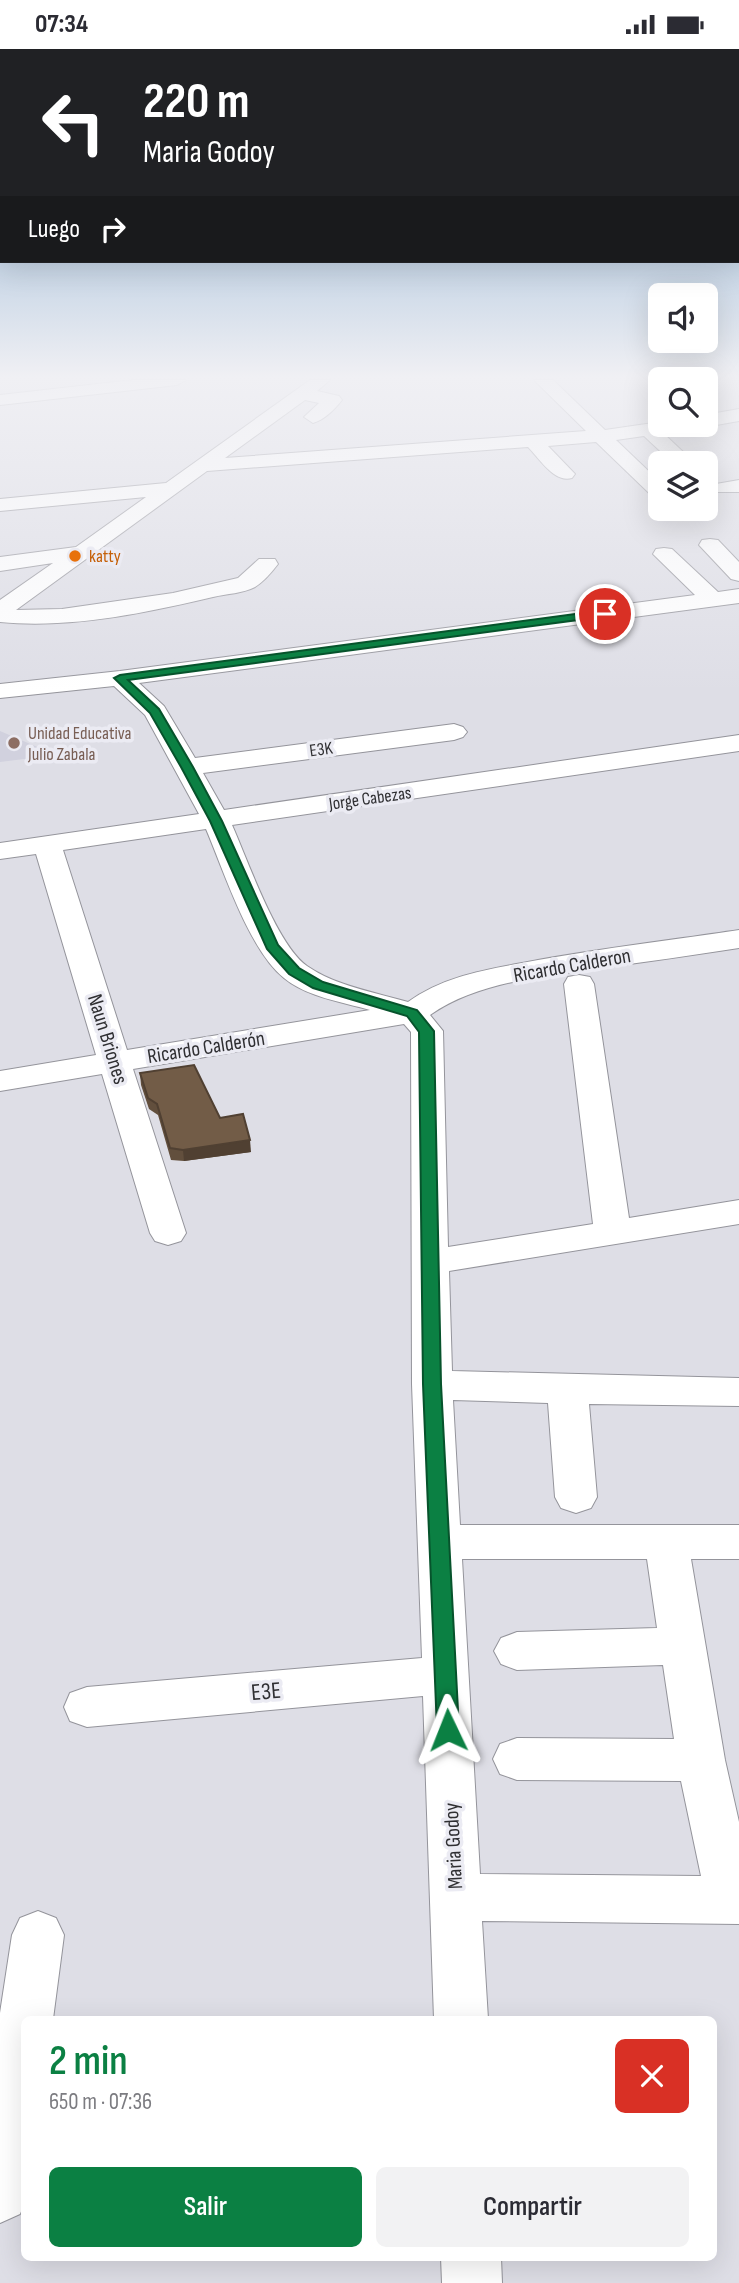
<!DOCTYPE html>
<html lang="es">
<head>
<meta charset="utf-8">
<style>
	:root { --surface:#fff; --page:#f2f2f3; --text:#2b2b33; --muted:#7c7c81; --accent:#0b8043 }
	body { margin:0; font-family:"Sofia Sans Condensed",sans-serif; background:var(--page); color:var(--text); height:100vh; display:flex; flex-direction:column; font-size:26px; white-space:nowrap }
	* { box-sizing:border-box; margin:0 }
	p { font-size:23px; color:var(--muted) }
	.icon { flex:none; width:38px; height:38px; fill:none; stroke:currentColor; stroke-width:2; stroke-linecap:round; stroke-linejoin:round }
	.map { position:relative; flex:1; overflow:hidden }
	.side { position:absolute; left:21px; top:1967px; width:696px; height:245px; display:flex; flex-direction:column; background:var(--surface); border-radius:10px; box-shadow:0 7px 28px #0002 }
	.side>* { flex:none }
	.top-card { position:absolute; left:0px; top:0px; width:740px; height:214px; box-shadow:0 7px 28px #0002; background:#202124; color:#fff; overflow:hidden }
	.controls { position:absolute; left:648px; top:234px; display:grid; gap:14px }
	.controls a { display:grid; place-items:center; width:70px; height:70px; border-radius:10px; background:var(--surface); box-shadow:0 7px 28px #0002; font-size:35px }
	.pin { position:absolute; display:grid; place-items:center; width:60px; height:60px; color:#fff; margin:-30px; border:4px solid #fff; border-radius:50%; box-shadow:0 2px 7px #0007 }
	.me { position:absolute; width:77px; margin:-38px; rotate:358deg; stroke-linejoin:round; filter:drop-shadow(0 0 5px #0008) }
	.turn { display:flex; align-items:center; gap:24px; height:147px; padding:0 28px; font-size:32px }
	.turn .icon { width:91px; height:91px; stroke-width:2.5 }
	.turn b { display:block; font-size:49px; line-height:60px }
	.then { display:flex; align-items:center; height:66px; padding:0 28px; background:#0003; gap:14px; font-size:26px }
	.round { display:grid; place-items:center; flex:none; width:74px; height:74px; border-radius:10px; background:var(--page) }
	.headline { display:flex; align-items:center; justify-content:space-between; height:119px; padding:0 28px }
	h1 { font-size:42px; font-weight:600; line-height:52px; color:var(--accent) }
	.cta { display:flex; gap:14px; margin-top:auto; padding:14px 28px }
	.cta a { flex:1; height:80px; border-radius:10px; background:var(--accent); color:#fff; font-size:28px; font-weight:600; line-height:80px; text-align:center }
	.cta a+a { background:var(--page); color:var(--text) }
	.status { display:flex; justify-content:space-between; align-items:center; height:49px; padding:0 35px; background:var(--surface); direction:ltr }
	.status svg { height:19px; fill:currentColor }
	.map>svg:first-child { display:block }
	.built { fill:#d1d1de }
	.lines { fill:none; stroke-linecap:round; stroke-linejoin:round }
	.minor-casing { stroke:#94949b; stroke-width:2 }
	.minor { fill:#fff; fill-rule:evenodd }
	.wall { fill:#624f3d }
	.shaded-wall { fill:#504032 }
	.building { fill:#725c47; stroke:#504032; stroke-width:2 }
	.route { fill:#0b8043; stroke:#07532c; stroke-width:2 }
	.food-dot { fill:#e8710a; stroke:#ebebf3; stroke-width:2.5 }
	.education-dot { fill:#8d6e63; stroke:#ebebf3; stroke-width:2.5 }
	.labels { text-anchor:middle; stroke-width:7; stroke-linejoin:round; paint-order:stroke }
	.far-food-label { font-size:18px; fill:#c56008; stroke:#ebebf3; text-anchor:start }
	.far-education-label { font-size:18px; fill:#785e54; stroke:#ebebf3; text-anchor:start }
	.far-street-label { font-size:18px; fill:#2f2f32; stroke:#ebebf3 }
	.street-label { font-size:21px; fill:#2f2f32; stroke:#ebebf3 }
	.near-street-label { font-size:24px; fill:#2f2f32; stroke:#ebebf3 }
</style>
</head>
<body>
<div class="status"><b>07:34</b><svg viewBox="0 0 49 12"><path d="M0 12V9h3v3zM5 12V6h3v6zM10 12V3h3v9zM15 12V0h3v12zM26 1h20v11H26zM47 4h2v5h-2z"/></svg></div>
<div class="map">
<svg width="739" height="2234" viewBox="0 0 739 2234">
	<rect width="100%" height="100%" fill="#dedee6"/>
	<path class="built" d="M0 682 56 706 0 713Z"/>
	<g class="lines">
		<defs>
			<path id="minor" d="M133 331H186L177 336 0 356V346Z
				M310 331H330L317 342 339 347 342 351C335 360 324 371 313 374L304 368 319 354 305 351 225 409 586 382 534 331H553L605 381 660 373V376H690L688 380 663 384 696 415H674L644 387 616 391 660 433V445L649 444 596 393 548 397 575 425 572 429C554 434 540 410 528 398L207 422 16 561 62 560 173 544 238 529 259 510H275L278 515C272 523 263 533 255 538 244 544 226 545 213 548 145 564 70 580 0 573V551L53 514 0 522V508L76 498 146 448 0 462V450L166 434Z
				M739 360V372L705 378 700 376H705V366Z
				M739 431V443H716L713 439 716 435Z
				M710 490 718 491 739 513V532L731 530 699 496 702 491Z
				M664 499 672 500 718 543 739 540V554L139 634 164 657 195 709 454 675 463 678 467 683 463 688 454 691 203 724 224 761 739 686V702L232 776C248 812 277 896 307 917 336 937 374 943 408 953 447 925 492 920 538 911 605 899 672 891 739 881V899C693 906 646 913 600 919 543 928 478 932 430 966L443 982 448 1198 593 1175 564 935 568 928 579 926 590 928 594 935 629 1169 739 1151V1175L449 1222 452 1322 739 1329V1357L589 1355 597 1448 591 1459 576 1464 561 1459 555 1448 548 1354 453 1351 460 1476H739V1510H691L725 1711 739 1773V1875L482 1872 488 1970H434L423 1647 87 1678 70 1672 64 1658 70 1644 87 1638 422 1609 412 1335 411 983 404 975 133 1020 186 1184 181 1192 168 1196 155 1192 150 1184 102 1025 0 1042V1022L96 1006 36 805 0 810V794L199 765 145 666 114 637 0 649V635L120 622 695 546 653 505 656 500ZM206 780C224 822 249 901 284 929 307 948 342 953 370 961L127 1001 63 801ZM462 1510H647L657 1579 517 1583 501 1589 494 1602 501 1615 517 1621 663 1616 674 1690 517 1689 500 1695 493 1710 500 1725 517 1731 681 1732 701 1827 480 1825Z
				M38 1862 56 1869 64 1886 53 1970H24V2155L20 2165 0 2174V1964L12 1886 20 1869Z
				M441 2208H501L502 2234H442Z"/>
		</defs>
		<use href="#minor" class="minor-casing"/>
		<use href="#minor" class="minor"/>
	</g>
	<path class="wall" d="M140 1024 220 1069 251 1103 184 1112 171 1111 158 1066 149 1060 141 1036Z"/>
	<path class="shaded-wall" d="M250 1091 251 1103 184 1112 183 1101Z"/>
	<path class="building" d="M194 1016 220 1069 243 1065 250 1091 183 1101 170 1099 157 1055 148 1049 140 1024Z"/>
	<linearGradient id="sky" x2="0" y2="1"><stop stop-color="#79a3cb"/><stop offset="0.51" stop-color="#f0f0f4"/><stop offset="1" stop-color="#f0f0f4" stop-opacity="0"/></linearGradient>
	<rect width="739" height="643" fill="url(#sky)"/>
	<path class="route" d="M605 561 608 562V567L128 631 159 660 193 718 222 772 278 896 299 919 323 933 417 961 434 982 441 1335 459 1681 456 1688 448 1691 440 1688 437 1681 423 1335 419 983 407 967 313 939 289 925 267 900 210 772 181 718 150 664 114 629 120 626Z"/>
	<circle class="food-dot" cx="75" cy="507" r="7"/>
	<circle class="education-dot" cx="14" cy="694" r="7"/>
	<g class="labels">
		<g class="far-food-label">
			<text x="89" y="513">katty</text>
		</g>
		<g class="far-education-label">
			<text x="28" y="690">Unidad Educativa<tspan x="28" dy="21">Julio Zabala</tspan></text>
		</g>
		<g class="far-street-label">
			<text transform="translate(321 700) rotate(-8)" y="6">E3K</text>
			<text transform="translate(370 749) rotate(-8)" y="6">Jorge Cabezas</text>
		</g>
		<g class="street-label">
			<text transform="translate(572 916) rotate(-10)" y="7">Ricardo Calderon</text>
			<text transform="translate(108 990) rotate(73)" y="7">Naun Briones</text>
			<text transform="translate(206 998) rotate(-9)" y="7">Ricardo Calderón</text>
			<text transform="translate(453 1797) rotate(-93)" y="7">Maria Godoy</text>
		</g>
		<g class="near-street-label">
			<text transform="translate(266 1642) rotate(-5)" y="8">E3E</text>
		</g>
	</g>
</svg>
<div class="controls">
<a><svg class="icon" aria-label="sound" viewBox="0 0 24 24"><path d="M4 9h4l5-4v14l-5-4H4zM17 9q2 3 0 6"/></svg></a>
<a><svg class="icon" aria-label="search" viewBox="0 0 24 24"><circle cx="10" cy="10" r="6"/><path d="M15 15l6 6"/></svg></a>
<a><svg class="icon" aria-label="layers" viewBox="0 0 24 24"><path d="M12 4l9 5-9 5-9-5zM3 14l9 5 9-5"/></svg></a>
</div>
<div class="pin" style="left:605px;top:565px;background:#d93025"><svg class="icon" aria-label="arrive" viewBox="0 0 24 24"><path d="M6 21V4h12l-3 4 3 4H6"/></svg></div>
<svg class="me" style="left:448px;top:1681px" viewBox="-20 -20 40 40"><path d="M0-17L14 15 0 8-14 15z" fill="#0b8043" stroke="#fff" stroke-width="4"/></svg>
<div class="top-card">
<div class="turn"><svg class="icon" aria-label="left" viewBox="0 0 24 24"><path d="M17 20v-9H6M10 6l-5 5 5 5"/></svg><div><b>220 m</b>Maria Godoy</div></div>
<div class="then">Luego<svg class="icon" aria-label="right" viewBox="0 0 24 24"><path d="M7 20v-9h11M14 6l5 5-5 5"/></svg></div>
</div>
<section class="side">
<div class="headline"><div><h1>2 min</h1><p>650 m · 07:36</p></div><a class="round" style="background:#d93025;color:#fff"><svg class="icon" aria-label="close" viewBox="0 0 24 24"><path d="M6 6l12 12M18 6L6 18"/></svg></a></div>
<div class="cta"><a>Salir</a><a>Compartir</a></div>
</section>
</div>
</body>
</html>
